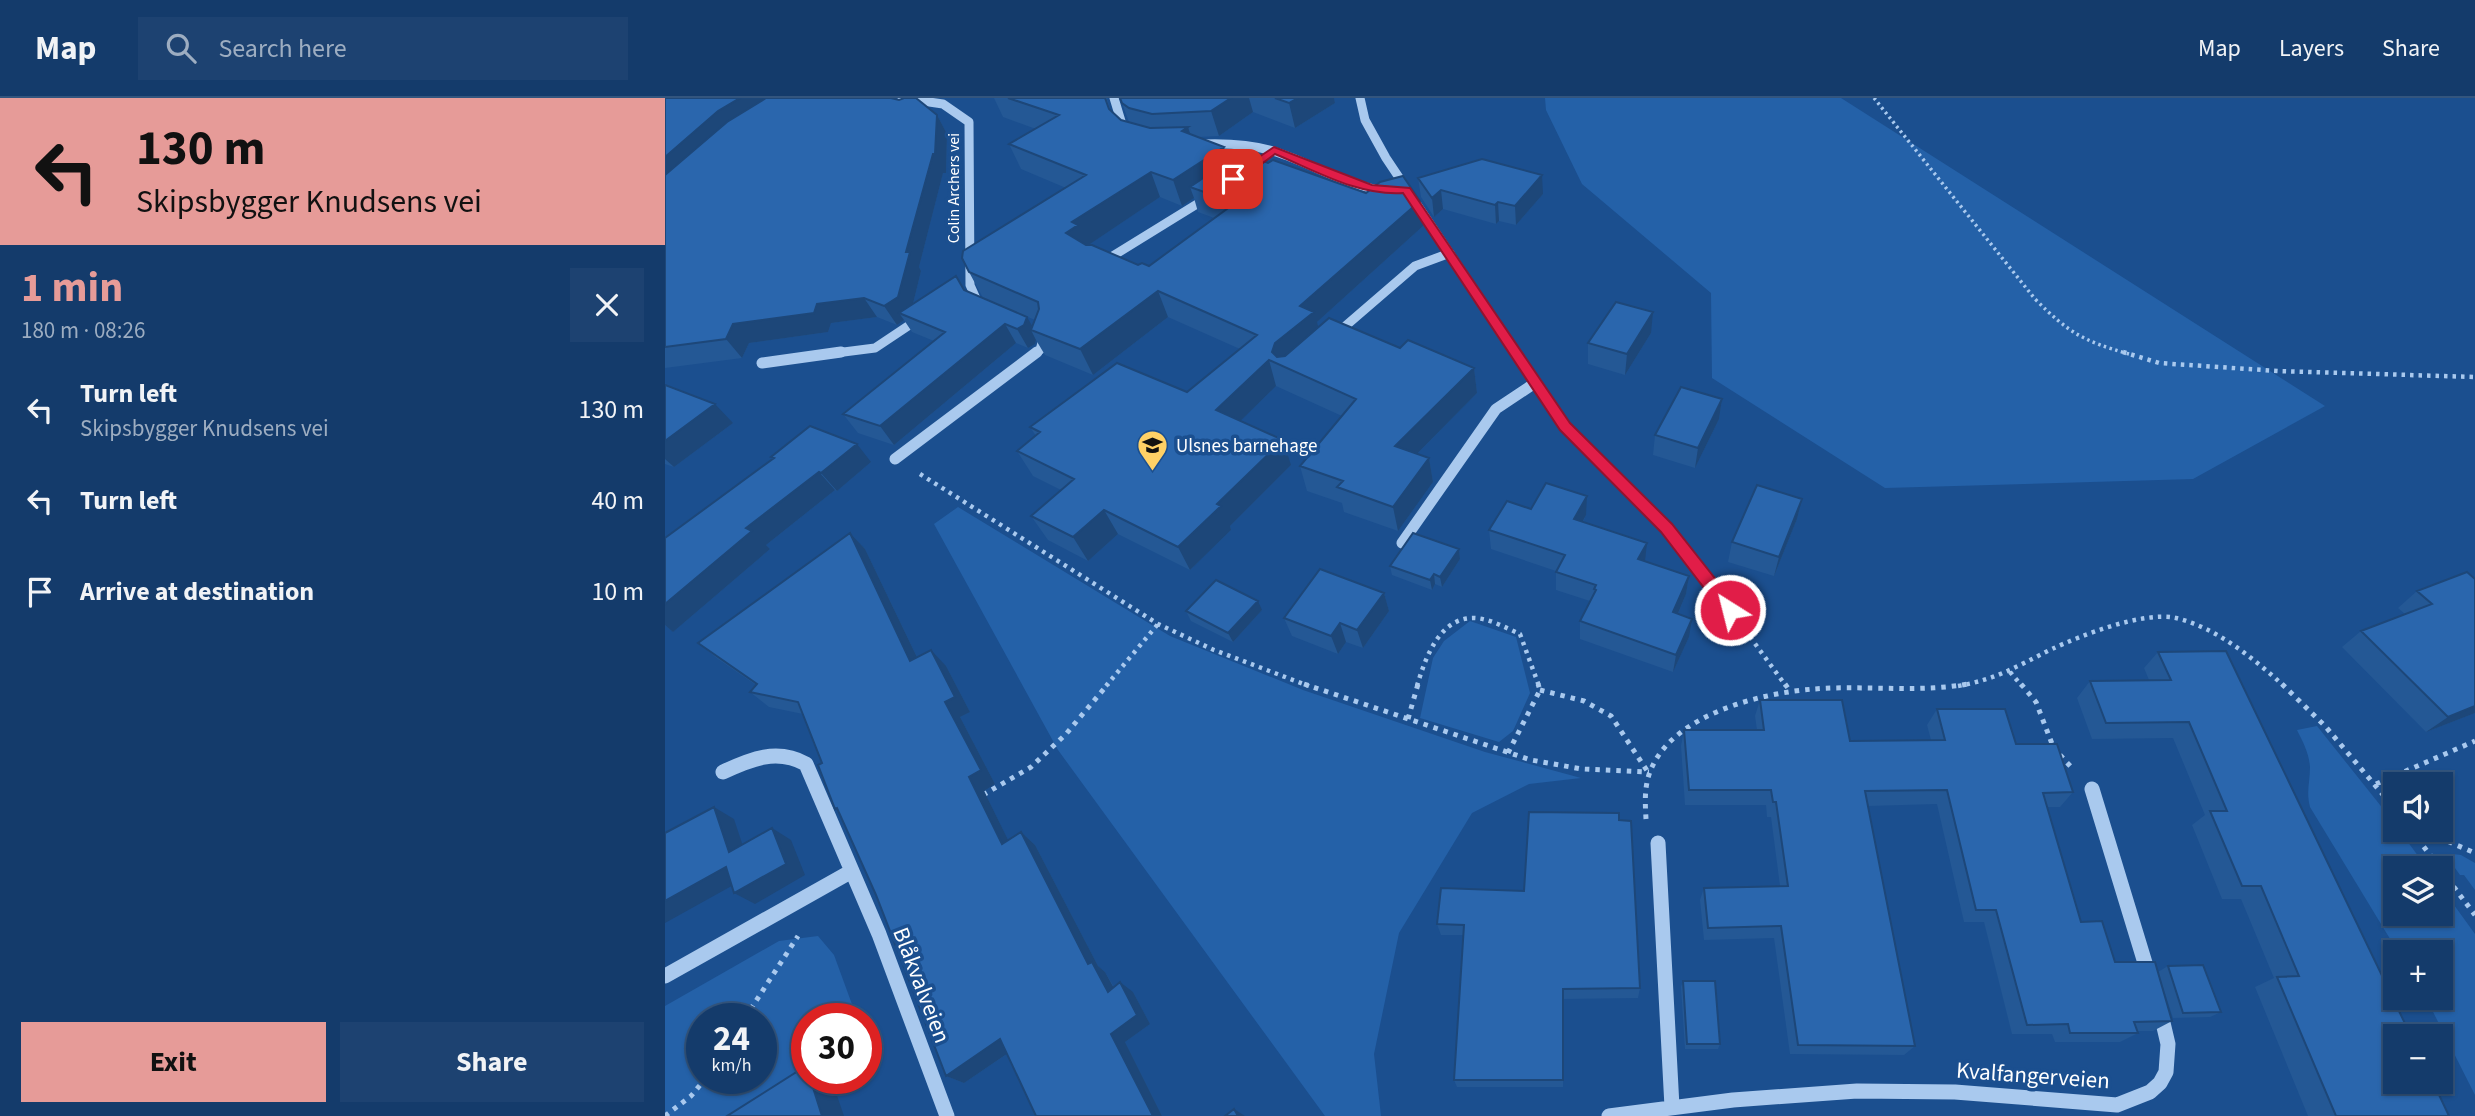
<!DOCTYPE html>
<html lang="en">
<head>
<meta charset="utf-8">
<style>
	:root { --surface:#143b6b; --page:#1d4271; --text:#f1f3f6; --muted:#9dadc1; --line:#33557e; --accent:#e69b98 }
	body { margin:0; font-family:"Source Sans 3",sans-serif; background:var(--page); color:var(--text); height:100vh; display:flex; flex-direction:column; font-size:26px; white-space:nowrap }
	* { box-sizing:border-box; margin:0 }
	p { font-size:23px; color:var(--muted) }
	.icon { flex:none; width:38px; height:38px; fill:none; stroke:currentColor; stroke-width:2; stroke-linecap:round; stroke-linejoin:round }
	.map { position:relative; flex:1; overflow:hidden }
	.details { display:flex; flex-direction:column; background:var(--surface); width:665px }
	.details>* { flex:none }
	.guide { background:#e69b98; color:#111; overflow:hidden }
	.fabs { position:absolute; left:1718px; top:674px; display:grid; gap:14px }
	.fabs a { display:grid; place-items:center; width:70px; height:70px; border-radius:0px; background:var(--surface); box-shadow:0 2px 5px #0004,0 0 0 2px var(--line); font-size:35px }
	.speed { position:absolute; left:21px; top:905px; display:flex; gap:14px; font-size:35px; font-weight:700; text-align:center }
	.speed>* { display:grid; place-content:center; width:91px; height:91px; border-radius:50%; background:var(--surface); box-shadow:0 2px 5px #0004,0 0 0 2px var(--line); line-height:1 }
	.speed small { font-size:18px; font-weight:400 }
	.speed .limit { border:10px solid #d22; background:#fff; color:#111 }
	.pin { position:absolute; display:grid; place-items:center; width:60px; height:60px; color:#fff; margin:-30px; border-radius:14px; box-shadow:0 4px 10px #0006 }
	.me { position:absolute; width:77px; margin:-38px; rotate:324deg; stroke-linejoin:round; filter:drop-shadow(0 0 5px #0008) }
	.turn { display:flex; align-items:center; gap:24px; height:147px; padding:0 21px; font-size:32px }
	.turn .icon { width:91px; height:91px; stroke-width:2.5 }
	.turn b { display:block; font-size:49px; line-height:60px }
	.round { display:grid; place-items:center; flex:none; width:74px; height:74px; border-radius:0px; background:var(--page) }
	.summary { display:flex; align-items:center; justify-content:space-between; height:119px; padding:0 21px }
	h1 { font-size:42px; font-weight:700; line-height:52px; color:var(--accent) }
	.button { display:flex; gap:14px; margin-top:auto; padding:14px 21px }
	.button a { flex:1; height:80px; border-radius:0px; background:var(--accent); color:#111; font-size:28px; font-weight:700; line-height:80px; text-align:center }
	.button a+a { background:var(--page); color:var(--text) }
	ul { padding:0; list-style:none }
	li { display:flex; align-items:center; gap:21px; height:91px; padding:0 21px }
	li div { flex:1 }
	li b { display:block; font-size:26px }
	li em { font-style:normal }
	header { display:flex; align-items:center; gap:42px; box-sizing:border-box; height:98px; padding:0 35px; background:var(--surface); border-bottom:2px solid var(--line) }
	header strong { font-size:33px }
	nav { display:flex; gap:38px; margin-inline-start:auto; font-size:24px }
	.search { width:490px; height:63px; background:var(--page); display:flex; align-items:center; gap:18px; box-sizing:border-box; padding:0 24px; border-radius:0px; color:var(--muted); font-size:26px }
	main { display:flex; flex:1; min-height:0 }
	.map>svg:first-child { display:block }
	.green { fill:#2461a8; fill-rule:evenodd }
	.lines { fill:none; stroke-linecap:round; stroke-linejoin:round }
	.path-far2 { stroke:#a9c9ee; stroke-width:3.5; stroke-dasharray:2.5 3.5; stroke-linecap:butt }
	.path-far1 { stroke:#a9c9ee; stroke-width:4.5; stroke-dasharray:3.5 5; stroke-linecap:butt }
	.path { stroke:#a9c9ee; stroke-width:5; stroke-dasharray:4.5 6; stroke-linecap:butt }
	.minor-far2 { stroke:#a9c9ee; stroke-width:9 }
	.minor-far1 { stroke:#a9c9ee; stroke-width:11 }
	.minor { stroke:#a9c9ee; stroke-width:15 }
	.wall { fill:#245895; fill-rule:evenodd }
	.shaded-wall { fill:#1d4779 }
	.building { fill:#2a66ad; stroke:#1d4779; stroke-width:2 }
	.route { fill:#e11d48; stroke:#92132f; stroke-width:2 }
	.labels { text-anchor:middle; stroke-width:7; stroke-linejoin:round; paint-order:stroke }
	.far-street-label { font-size:16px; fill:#fff; stroke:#1b4f8f }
	.poi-label { font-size:19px; fill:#fff; stroke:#1b4f8f; text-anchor:start }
	.near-street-label { font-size:23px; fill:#fff; stroke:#1b4f8f }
</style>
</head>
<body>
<header>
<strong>Map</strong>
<div class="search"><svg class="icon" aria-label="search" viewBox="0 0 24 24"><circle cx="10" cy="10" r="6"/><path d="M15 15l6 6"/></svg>Search here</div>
<nav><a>Map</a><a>Layers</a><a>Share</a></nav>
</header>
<main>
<section class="details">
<div class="guide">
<div class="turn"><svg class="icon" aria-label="left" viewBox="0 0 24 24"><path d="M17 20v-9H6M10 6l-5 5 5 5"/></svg><div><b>130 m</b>Skipsbygger Knudsens vei</div></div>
</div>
<div class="summary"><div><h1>1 min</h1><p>180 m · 08:26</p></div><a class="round"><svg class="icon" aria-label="close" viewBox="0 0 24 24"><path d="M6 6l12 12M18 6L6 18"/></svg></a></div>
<ul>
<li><svg class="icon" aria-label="left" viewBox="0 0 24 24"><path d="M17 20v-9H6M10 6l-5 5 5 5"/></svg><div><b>Turn left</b><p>Skipsbygger Knudsens vei</p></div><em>130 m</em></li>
<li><svg class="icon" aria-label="left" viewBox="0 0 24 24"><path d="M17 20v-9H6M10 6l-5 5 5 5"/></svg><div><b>Turn left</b></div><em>40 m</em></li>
<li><svg class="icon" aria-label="arrive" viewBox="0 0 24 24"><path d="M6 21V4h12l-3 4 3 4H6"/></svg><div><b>Arrive at destination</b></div><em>10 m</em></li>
</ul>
<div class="button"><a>Exit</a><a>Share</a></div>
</section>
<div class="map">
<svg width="1810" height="1018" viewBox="0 0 1810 1018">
	<rect width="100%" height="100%" fill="#1b4f8f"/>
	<path class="green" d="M880 0H1176L1660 308 1528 381 1220 390 1047 280 1046 195 917 86 881 12Z
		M293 409 505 538 638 592 820 654 916 680 864 686 807 715 734 835 709 956 716 1018H660L393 652 269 426Z
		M805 523 851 539 865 595 848 633 834 644 755 620 768 560 779 543Z
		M1652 628 1731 727V732H1734L1762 770H1731V816H1776V789L1810 836V997L1761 900H1776V854H1733L1645 709C1641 694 1645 684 1645 669 1644 655 1638 644 1632 632Z
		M1787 756 1796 757 1810 765V792L1799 777H1795L1785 763 1784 757Z
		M153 838 169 857 192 920H142V975L75 1018H0V908L114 843ZM37 920H96V980H37Z"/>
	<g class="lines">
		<path class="path-far2" d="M1209 0 1370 201C1404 235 1418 243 1464 256"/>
		<path class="path-far1" d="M1458 254 1494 265 1613 273 1810 279
			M255 376 493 526 549 552 644 588
			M1080 532 1121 588
			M1345 574 1357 588
			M441 588 493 526
			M752 588C760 561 774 520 808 520 824 520 841 530 855 536L874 588
			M1293 588C1333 581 1352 568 1387 551 1417 537 1478 513 1511 520 1552 530 1588 560 1619 588"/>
		<path class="path" d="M639 586 866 662 917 671 984 674
			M1120 586 1125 593
			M1356 586 1371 604 1389 651
			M1617 586 1660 628 1731 712
			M875 592 919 603 946 618 983 674
			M743 621 753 586
			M843 655 875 592 873 586
			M1395 657 1408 671
			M1711 686 1810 643
			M318 697 366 669 401 636 443 586
			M981 721C980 703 979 686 987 669 1011 616 1096 595 1149 591 1200 587 1252 595 1303 586
			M1746 732 1775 770
			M1752 739 1782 743 1810 755
			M1776 772 1810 817
			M80 920 133 838
			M0 1018 26 998 41 980"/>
		<path class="minor-far2" d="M237 0 278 6 304 24 305 187 313 205 319 207
			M449 0 459 33
			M695 0 700 22 721 60 852 256
			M536 46C561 45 587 46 611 54 649 66 682 89 723 93
			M438 164 545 98
			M670 237 750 168 785 155
			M163 256 210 250 255 220
			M369 256 375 252 380 234"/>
		<path class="minor-far1" d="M850 254 900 329 1002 430 1065 512
			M97 265 176 254
			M230 361 372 254
			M737 445 831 311 870 285"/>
		<path class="minor" d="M58 674C86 661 112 650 141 666L214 836 282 1018
			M1427 691 1484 878
			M993 745 1007 1009
			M0 878 187 773
			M944 1018 1068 1002 1192 993 1290 994 1452 1007 1485 994 1495 985 1501 974 1503 946 1495 912"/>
	</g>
	<path class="wall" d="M0 0 272 17 282 36 281 75H278L254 169 256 173 248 206 299 192 367 228 370 222 318 200 304 174 401 90 356 71 344 46 371 31 338 19 329 0H443L442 1 446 13 456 22 464 24 455 0H669L670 5 630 30 588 14 554 38 533 39 563 63 758 128 652 224 653 229 809 270 812 295 752 356 764 360 768 384 733 433 679 414 677 405 642 393 635 368 677 318 611 288 575 323 626 367 565 428 566 432 525 472 453 436 423 463 383 442 366 418 396 392 368 378 352 353 371 338 365 329 522 294 575 251 503 219 428 277 380 257 371 242 370 246 363 250 351 245 229 347 193 335 178 316 269 243 247 234 239 222 232 227 212 219 166 225 163 234 84 245 77 260 0 270ZM495 99 517 108 529 100 533 114 549 120 484 168 473 167 423 147Z
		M753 80 878 96 851 127 834 123 831 126 778 111 769 119 756 99Z
		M986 235 960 277 923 266V245Z
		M0 287 68 325 9 369 0 366Z
		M1057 301 1054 321 1030 370 988 357 990 337Z
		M106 359 206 364 172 393 170 392 101 447 105 451 8 534 0 527V440L108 361Z
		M1137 401 1132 421 1109 478 1063 464 1067 444Z
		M866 411 921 417 918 424 980 463 1024 478 1021 496 1013 516 1024 539 1008 574 915 541V523L925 503 891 492V473L826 451 824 432Z
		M185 435 200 451 252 559 281 568 305 614 295 619 330 686 319 693 343 742 356 734 370 747 433 868 440 874 449 889 468 894 485 926 460 944 497 1018H371L342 956 299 985 281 978 211 797 138 616 104 609 85 594 91 587 53 561 33 545Z
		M794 451 795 461 777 489 770 486 767 492 727 477 725 468Z
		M1810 481V615L1761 634 1677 549 1696 533 1740 516 1733 510 1752 493Z
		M719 495 724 513 698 550 681 544 673 556 627 538 619 520Z
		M597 512 568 544 526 523 521 513Z
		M1493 554 1784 1018H1643L1590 889 1609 880 1576 801H1557L1527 727 1540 717 1508 640 1427 641 1412 600 1425 583 1484 582 1479 570Z
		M1095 602 1185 643 1266 642 1262 627 1272 611 1351 646 1408 694 1395 709H1382L1416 824 1450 864 1507 923 1488 933H1472L1473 935 1455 944H1390L1387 936H1347L1319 824H1299L1272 706 1203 708 1250 948 1239 957 1125 956 1109 840 1039 842 1035 802 1039 790 1115 788 1106 719H1102L1101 707H1020L1016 648 1019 632H1092L1090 618Z
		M954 722 975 890 973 900 898 901V989H792L789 982 798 837H776L772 826 859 793Z
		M1503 868 1556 914 1545 919 1508 920 1493 874Z
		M1018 883 1055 946 1053 951H1020L1016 889Z"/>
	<path class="shaded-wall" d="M75 0H111L0 91V59L53 13Z
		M566 0H584L588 14 554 38 546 13Z
		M633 0H669L670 5 630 30 624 5Z
		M272 17 282 36 281 75H278L254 169 256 173 245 218 234 215 239 222 232 227 219 208 241 154Z
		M523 29 531 54 517 33Z
		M559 49 566 74 525 89 529 100 517 108 508 82Z
		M486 74 495 99 422 148 401 135 407 124Z
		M877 77 878 96 851 127 850 108Z
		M776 92 778 111 769 119 767 100Z
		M755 103 758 128 652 224 656 239 619 269 607 254 610 245 635 208Z
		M833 104 834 123 831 126 830 107Z
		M493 193 503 219 428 277 415 251Z
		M199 200 212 219 166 225 163 234 84 245 77 260 61 241 68 226 152 206Z
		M988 214 986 235 960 277 962 256Z
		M362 219 370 233 366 232 371 242 370 246 363 250 352 231Z
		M340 226 351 245 229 347 215 328Z
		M604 262 611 288 561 337 551 312Z
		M809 270 812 295 735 373 730 348Z
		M1057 301 1054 321 1030 370 1033 350Z
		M50 306 68 325 9 369 0 361V343Z
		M618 342 626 367 565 428 566 432 525 472 513 449 552 406Z
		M192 346 206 364 172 393 156 375Z
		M764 360 768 384 733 433 728 409Z
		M154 374 170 392 101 447 105 451 8 534 0 527V506L81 430Z
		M922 398 921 417 909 440V421Z
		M1137 401 1132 421 1109 478 1114 459Z
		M439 412 453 436 423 463 408 439Z
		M185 435 200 451 261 578 245 563Z
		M982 445 980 463 973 461Z
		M794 451 795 461 777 489 775 479Z
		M769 476 770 486 767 492 765 482Z
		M1024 478 1021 496 1006 532 1008 514Z
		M719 495 724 513 698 550 692 532Z
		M593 503 597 512 568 544 563 535Z
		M1027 521 1024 539 1008 574 1011 557Z
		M675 525 681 544 673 556 666 538Z
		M266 552 281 568 305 614 295 619 330 686 319 693 351 758 337 746 304 679 280 604Z
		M1810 608V615L1761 634 1783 619Z
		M49 709 69 721 84 766 64 754Z
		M107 730 126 742 140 777 90 806 69 795Z
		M356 734 370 747 433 868 440 874 456 903 443 894 423 866Z
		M61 769 81 780 0 825V803Z
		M455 884 468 894 485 926 460 944 497 1018H488L446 936Z
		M335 941 352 949 299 985 281 978Z
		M145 980H166L179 1018H157Z
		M569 1011 580 1018H573Z"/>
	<path class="building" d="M0 0H75L53 13 0 59Z
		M101 0H226L234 2 239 0H251L272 17 270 56H268L241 154H245L233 199 219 208 199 200 152 206 149 215 68 226 61 241 0 249V77L62 24Z
		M343 0H440L444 11 456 22 485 30 523 29 517 33 559 49 508 82 486 74 407 124 413 127 401 135 421 147H427L473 167 477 165 484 168 570 105 525 89 575 55 603 65 608 62 701 95 715 84 738 78 755 103 635 208 649 214 610 245 607 254 612 259 620 258 664 220 735 250 743 242 809 270 730 348 764 360 728 409 672 389 678 383 635 368 691 301 604 262 551 312 618 342 552 406 556 408 513 449 439 412 408 439 366 418 409 381 352 353 375 334 365 329 452 265 522 294 592 237 493 193 415 251 366 232 374 211 373 204 304 174 297 160 298 153 421 77 344 46 394 17Z
		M455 0H566L546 13 487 16 464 10 457 5Z
		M610 0H633L624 5Z
		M817 61 877 77 850 108 833 104 830 107 776 92 767 100 753 80Z
		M291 178 299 192 362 219 359 227 352 231 340 226 215 328 178 316 280 234 234 215Z
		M951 204 988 214 962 256 923 245Z
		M0 287 50 306 0 343Z
		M1016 289 1057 301 1033 350 990 337Z
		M145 328 192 346 156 375 154 374 81 430 87 433 0 506V440L109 360 106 359Z
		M881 385 922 398 909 421 982 445 973 461 1024 478 1008 514 1027 521 1011 557 915 523 931 492 929 491 931 487 891 474 900 457 824 432 842 403 866 411Z
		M1092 387 1137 401 1114 459 1067 444Z
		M185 435 245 563 266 552 290 599 280 604 316 672 304 679 337 746 356 734 423 866 427 864 443 894 455 884 472 917 446 936 488 1018H371L335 941 281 978 211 797 172 710 170 711 153 667 157 665 133 604 85 594 92 586 33 545Z
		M748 435 794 451 775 479 769 476 765 482 725 468Z
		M655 471 719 495 692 532 675 525 666 538 619 520Z
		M1802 474 1810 481V608L1783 619 1696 533 1767 506 1752 493Z
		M551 482 593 503 563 535 521 513Z
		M1561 553 1746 938H1731V984H1768L1784 1018H1671L1612 879 1634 878 1596 788H1577L1545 713H1562L1524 624 1441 625 1425 583 1506 582 1493 554Z
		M1095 602H1177L1185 643 1280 642 1272 611H1340L1351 646H1392L1408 694 1378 695 1416 824 1437 823 1450 864H1490L1507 923 1469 924 1473 935H1405L1403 926 1362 927 1331 812H1311L1282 692 1200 693 1250 948 1133 947 1116 828 1043 830 1039 790 1123 788 1111 704H1108L1106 692H1024L1019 632H1099Z
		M49 709 64 754 107 730 121 766 69 795 61 769 0 803V735Z
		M864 714 954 715V722L966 723 975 890 898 891V982H789L799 827 772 826 776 790 859 793Z
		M1538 867 1556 914 1518 915 1503 868Z
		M1018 883H1050L1055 946H1022Z
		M141 968 142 980H145L157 1018H62Z
		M569 1011 573 1018H560Z"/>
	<path class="route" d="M609 49 707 87 745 90 905 325 1007 426 1071 507 1073 512 1071 516H1059L996 434 895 332 738 95C693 98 651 73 610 56L572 84H564V79Z"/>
	<defs>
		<symbol id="school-pin" viewBox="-11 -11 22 30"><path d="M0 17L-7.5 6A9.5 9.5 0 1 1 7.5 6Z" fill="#ffd166" stroke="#1b4f8f"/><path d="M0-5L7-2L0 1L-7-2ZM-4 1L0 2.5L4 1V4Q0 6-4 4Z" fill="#111"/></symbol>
	</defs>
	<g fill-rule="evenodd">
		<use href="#school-pin" x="470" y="330" width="35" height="47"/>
	</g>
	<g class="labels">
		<g class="far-street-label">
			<text transform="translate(288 90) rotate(-90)" y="6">Colin Archers vei</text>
		</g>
		<g class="poi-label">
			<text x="511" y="354">Ulsnes barnehage</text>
		</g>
		<g class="near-street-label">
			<text transform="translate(257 887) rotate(69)" y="8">Blåkvalveien</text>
			<text transform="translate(1368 977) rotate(4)" y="8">Kvalfangerveien</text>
		</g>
	</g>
</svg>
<div class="fabs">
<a><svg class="icon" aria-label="sound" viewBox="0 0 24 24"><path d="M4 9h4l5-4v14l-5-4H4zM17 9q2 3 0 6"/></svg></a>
<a><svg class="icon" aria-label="layers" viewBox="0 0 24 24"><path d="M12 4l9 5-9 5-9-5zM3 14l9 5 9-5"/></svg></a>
<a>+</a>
<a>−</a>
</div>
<div class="speed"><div>24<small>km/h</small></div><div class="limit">30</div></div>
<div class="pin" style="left:568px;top:81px;background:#d93025"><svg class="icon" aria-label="arrive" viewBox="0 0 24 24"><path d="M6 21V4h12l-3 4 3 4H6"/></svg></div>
<svg class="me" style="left:1065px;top:512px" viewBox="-20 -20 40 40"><circle r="17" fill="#e11d48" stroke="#fff" stroke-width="3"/><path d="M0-11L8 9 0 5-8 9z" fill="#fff"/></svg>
</div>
</main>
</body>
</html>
